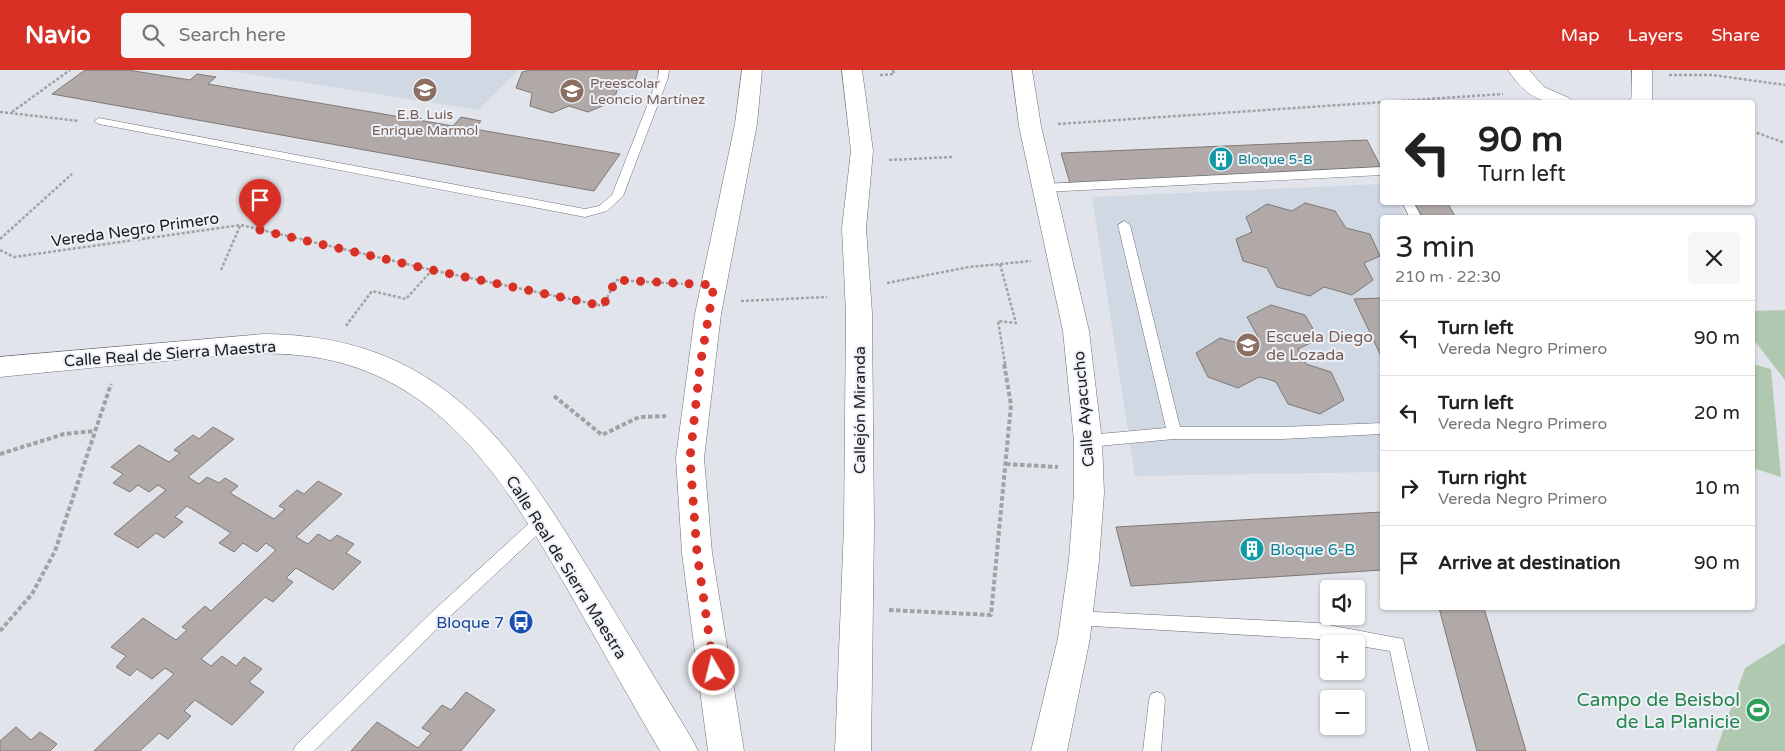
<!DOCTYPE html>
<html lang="en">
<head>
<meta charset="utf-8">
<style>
	:root { --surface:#fff; --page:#f6f6f6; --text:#222; --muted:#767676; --line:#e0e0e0; --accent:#d93025 }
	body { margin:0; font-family:"Varela Round",sans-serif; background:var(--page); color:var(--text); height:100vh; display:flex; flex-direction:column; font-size:19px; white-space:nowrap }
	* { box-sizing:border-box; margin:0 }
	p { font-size:16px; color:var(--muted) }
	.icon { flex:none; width:28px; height:28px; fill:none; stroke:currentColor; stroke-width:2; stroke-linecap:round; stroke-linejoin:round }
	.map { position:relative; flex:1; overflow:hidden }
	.details { position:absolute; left:1380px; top:145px; width:375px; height:395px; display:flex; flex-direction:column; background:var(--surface); border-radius:5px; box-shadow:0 1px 4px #0004 }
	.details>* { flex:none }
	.guide { position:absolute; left:1380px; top:30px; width:375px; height:105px; border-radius:5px; box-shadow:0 1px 4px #0004; background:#fff; color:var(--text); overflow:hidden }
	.fabs { position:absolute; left:1320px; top:510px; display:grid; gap:10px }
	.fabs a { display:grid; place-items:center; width:45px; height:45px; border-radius:5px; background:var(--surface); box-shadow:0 1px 4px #0004; font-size:25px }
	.pin { position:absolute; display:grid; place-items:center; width:42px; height:42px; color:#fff; margin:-51px -21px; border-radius:50% 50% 50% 0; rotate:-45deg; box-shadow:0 0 5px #0007 }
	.pin .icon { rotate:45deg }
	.me { position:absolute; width:55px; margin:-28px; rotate:352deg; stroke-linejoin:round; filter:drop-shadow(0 0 4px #0008) }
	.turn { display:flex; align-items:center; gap:18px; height:105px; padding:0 15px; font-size:22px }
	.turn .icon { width:65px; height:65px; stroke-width:2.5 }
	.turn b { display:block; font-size:35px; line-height:42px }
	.round { display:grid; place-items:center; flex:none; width:52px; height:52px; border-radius:5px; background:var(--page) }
	.overview { display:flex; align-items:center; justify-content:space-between; height:85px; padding:0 15px }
	h1 { font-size:30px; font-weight:600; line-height:38px }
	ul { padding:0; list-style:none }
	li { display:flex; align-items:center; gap:15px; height:75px; padding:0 15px; border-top:1px solid var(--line) }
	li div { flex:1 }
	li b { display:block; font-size:19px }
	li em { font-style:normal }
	header { display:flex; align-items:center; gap:30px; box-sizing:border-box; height:70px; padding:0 25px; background:var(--accent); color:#fff }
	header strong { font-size:24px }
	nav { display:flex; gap:28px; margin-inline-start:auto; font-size:18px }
	.search { width:350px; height:45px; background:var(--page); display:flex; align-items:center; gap:12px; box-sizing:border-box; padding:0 18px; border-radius:5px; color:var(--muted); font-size:19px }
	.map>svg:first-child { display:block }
	.built { fill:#d0d8e4 }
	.green { fill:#b0c8af }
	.building { fill:#b1a9a7; stroke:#7f7876 }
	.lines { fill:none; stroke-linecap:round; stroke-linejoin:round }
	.service-casing { stroke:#6e7177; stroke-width:1 }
	.minor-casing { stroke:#6e7177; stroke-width:1 }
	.path-far1 { stroke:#9fa2a6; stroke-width:2.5; stroke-dasharray:3 2; stroke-linecap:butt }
	.path { stroke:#9fa2a6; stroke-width:4; stroke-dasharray:4.5 2.5; stroke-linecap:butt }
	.service { fill:#fff; fill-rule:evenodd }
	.minor { fill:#fff; fill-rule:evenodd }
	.route { stroke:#d93025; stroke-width:9; stroke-dasharray:0 16.2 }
	.labels { text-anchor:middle; stroke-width:4; stroke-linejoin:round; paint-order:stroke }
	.far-education-label { font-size:14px; fill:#785e54; stroke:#eef2f8; text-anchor:start }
	.far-culture-label { font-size:14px; fill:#0d838f; stroke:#eef2f8; text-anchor:start }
	.street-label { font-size:16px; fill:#1c1d1f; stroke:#eef2f8 }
	.education-label { font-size:16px; fill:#785e54; stroke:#eef2f8; text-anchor:start }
	.culture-label { font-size:16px; fill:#0d838f; stroke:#eef2f8; text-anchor:start }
	.transit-label { font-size:16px; fill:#164399; stroke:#eef2f8; text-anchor:end }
	.near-leisure-label { font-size:19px; fill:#27864d; stroke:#eef2f8; text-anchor:end }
</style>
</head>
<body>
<header>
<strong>Navio</strong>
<div class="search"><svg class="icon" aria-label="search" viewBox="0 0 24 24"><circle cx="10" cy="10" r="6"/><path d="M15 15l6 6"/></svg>Search here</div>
<nav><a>Map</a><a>Layers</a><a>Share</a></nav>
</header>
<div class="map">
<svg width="1785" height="681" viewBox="0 0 1785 681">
	<rect width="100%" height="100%" fill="#e1e4ea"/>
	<path class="built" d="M224 0H519L478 40Z
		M1382 114V132L1399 133 1406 147 1382 148V402L1135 406 1092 127Z"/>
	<path class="green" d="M1785 240V310L1753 269 1752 241Z
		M1753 294 1771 299 1781 407 1753 398Z
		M1785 573V681H1716L1745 598Z"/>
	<path class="building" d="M85 0H128L190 10 197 4 216 7 208 14 453 56 461 47 481 51 474 59 620 84 594 121 52 24Z
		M530 0H638L634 15 617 20 614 31 588 42 569 36 552 43 530 36 532 23 516 18 522 2Z
		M1367 70 1382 99 1070 113 1061 83Z
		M1414 132H1447L1456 148H1423Z
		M1305 133 1335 141 1346 158 1370 164 1380 186 1364 193 1373 210 1352 225 1324 217 1310 226 1277 217 1267 198 1243 191 1236 169 1252 162 1246 147 1267 134 1292 141Z
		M1382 228V288L1354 229Z
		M1271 235 1305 245 1319 269 1298 279 1306 294 1331 302 1344 330 1320 344 1288 334 1276 312 1268 309 1259 307 1238 318 1208 307 1196 283 1220 268 1245 275 1258 267 1247 247Z
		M213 357 234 369 188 407 199 414 207 407 219 413 225 408 238 416 230 423 274 449 285 439 279 436 297 420 304 424 318 411 342 424 296 467 308 474 318 464 330 471 337 465 354 474 346 483 361 492 333 520 296 498 286 508 293 512 273 532 265 527 201 589 211 596 222 586 236 596 244 587 262 599 249 612 264 622 232 655 195 630 184 641 191 646 168 669 159 663 140 681H94L174 604 165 598 152 609 137 599 130 606 116 597 126 586 111 577 143 548 176 570 187 560 182 557 205 536 211 541 276 480 266 473 257 482 243 473 234 482 219 473 231 463 187 436 175 447 183 452 164 468 156 463 138 478 114 464 166 420 158 415 149 422 138 415 130 422 113 413 123 404 111 397 139 375 169 392 180 383 174 380 193 365 199 369Z
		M1382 442V500L1131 516 1116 457Z
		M1439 538H1484L1526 681H1477Z
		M466 622 495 640 461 681H351L377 652 418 678 431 663 422 658 442 635 451 640Z
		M16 657 31 670 40 662 57 674 50 681H0V671Z"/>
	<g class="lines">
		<defs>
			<path id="service" d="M659 0H669L668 8 623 126 607 141 585 147 99 54 94 51 99 48 585 139 599 136 612 125 658 8Z
				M1382 97V105L1044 122 1038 118 1044 114Z
				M1402 132H1413L1422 148H1410Z
				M1124 151 1130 155 1180 357H1282L1382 353V364L1282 369H1174L1088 377 1083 375 1081 371 1083 367 1088 365 1166 358 1118 155Z
				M542 445 547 446 549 451 547 456 444 552 314 681H293L296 675 432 542 537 446Z
				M1075 541 1318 553 1403 569 1429 681H1411L1390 581 1318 569 1075 555 1069 553 1067 548 1069 543Z
				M1157 622 1163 624 1165 630 1161 681H1143L1149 630 1151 624Z"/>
			<path id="minor" d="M742 0H762L757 54 721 244 704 388 712 483 744 681H708L682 483 676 388 695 244 735 54Z
				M842 0H862L873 81 866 158 872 243 874 456 871 681H835L844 456 846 243 842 158 851 81Z
				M1012 0H1032L1041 56 1089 261 1102 371 1104 423 1099 490 1090 568 1067 681H1031L1058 568 1069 490 1074 423V371L1063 261 1019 56Z
				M1508 0H1529L1544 17 1569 28 1572 32C1541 36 1525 25 1508 0Z
				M1632 0H1652V29L1650 32H1628L1632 27Z
				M264 264C434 265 507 365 588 498 623 555 657 612 692 669L698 681H660C629 628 599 574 568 520 504 410 437 298 297 285 256 281 216 286 176 290 117 295 59 301 0 307V287Z"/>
		</defs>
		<use href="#service" class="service-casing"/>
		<use href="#minor" class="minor-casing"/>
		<path class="path-far1" d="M880 5 894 4 893 0
			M1669 5H1713L1785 15
			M0 42 79 51
			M12 42 70 0
			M1058 54 1503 24
			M1752 61 1785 73
			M889 90 952 87
			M0 169 72 104
			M0 180 14 187 241 155 432 200 603 236 616 210 683 214
			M1000 194 1016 253 998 251 1005 294
			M221 200 240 156
			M887 213 969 197 1031 191
			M741 231 827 227
			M346 256 372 221 406 229 432 200"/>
		<path class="path" d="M554 326 602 365 639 347 666 346
			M0 384 64 364 95 361
			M1006 394 1058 397
			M889 540 991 545 1011 335 1004 293
			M0 561 32 524 55 481 111 314"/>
		<use href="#service" class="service"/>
		<use href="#minor" class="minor"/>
	</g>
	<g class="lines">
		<path class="route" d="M260 160 432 200 603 236 616 210 714 215 700 296 690 388 697 483 714 600"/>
	</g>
	<defs>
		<symbol id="school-disc" viewBox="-11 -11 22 22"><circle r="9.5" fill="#8d6e63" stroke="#eef2f8"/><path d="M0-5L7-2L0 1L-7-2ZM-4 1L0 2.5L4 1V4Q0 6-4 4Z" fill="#fff"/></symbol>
		<symbol id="building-disc" viewBox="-11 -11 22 22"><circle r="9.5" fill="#0f9aa8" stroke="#eef2f8"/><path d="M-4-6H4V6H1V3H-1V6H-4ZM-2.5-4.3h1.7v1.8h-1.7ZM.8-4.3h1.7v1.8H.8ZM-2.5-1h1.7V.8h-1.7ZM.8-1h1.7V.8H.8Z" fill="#fff"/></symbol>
		<symbol id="bus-disc" viewBox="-11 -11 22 22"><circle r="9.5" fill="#1a4fb4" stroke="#eef2f8"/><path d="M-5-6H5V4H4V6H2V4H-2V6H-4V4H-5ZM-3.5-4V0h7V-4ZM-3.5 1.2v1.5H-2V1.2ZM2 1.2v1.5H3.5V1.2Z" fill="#fff"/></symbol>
		<symbol id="stadium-disc" viewBox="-11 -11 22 22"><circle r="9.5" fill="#2e9e5b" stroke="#eef2f8"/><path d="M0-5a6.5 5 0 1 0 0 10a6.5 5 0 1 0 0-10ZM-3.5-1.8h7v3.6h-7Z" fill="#fff"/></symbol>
	</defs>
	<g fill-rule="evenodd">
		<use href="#school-disc" x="411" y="6" width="28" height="28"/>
		<use href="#school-disc" x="558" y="7" width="28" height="28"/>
		<use href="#building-disc" x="1207" y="75" width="28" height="28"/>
		<use href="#school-disc" x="1234" y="261" width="28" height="28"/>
		<use href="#building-disc" x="1238" y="465" width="28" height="28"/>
		<use href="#bus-disc" x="507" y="538" width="28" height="28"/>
		<use href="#stadium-disc" x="1744" y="626" width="28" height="28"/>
	</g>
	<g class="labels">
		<g class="far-education-label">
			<text x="590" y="18">Preescolar<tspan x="590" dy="16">Leoncio Martínez</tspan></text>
			<text x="425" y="49" text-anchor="middle">E.B. Luis<tspan x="425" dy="16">Enrique Marmol</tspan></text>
		</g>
		<g class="far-culture-label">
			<text x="1238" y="94">Bloque 5-B</text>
		</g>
		<g class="street-label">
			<text transform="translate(135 159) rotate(-8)" y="6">Vereda Negro Primero</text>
			<text transform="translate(170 283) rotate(-4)" y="6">Calle Real de Sierra Maestra</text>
			<text transform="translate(1083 339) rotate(-95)" y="6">Calle Ayacucho</text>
			<text transform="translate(859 340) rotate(-90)" y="6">Callejón Miranda</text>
			<text transform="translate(567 497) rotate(58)" y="6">Calle Real de Sierra Maestra</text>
		</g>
		<g class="education-label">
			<text x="1266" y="272">Escuela Diego<tspan x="1266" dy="18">de Lozada</tspan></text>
		</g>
		<g class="culture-label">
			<text x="1270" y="485">Bloque 6-B</text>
		</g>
		<g class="transit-label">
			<text x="504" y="558">Bloque 7</text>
		</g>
		<g class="near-leisure-label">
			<text x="1740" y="636">Campo de Beisbol<tspan x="1740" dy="22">de La Planicie</tspan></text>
		</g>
	</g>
</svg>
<div class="fabs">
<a><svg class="icon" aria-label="sound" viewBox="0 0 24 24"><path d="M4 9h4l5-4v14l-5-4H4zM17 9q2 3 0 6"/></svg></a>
<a>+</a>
<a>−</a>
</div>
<div class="pin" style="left:260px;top:160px;background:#d93025"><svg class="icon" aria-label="arrive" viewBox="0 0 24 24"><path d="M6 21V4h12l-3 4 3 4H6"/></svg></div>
<svg class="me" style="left:714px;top:600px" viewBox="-20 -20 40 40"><circle r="17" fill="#d93025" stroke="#fff" stroke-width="3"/><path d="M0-11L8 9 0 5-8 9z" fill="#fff"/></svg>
<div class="guide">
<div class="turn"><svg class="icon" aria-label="left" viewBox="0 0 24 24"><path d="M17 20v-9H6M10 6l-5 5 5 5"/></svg><div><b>90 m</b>Turn left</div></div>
</div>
<section class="details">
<div class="overview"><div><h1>3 min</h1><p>210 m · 22:30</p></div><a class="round"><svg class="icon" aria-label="close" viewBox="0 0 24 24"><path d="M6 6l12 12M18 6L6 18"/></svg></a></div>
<ul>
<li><svg class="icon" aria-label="left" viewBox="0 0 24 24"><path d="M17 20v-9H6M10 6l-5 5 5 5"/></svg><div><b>Turn left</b><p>Vereda Negro Primero</p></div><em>90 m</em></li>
<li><svg class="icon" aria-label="left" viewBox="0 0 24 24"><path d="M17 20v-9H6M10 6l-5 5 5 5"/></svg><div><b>Turn left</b><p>Vereda Negro Primero</p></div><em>20 m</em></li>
<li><svg class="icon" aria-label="right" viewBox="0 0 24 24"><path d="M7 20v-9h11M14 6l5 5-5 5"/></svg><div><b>Turn right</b><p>Vereda Negro Primero</p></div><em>10 m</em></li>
<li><svg class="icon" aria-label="arrive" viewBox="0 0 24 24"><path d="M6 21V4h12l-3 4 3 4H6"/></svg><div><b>Arrive at destination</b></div><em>90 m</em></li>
</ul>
</section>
</div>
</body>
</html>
